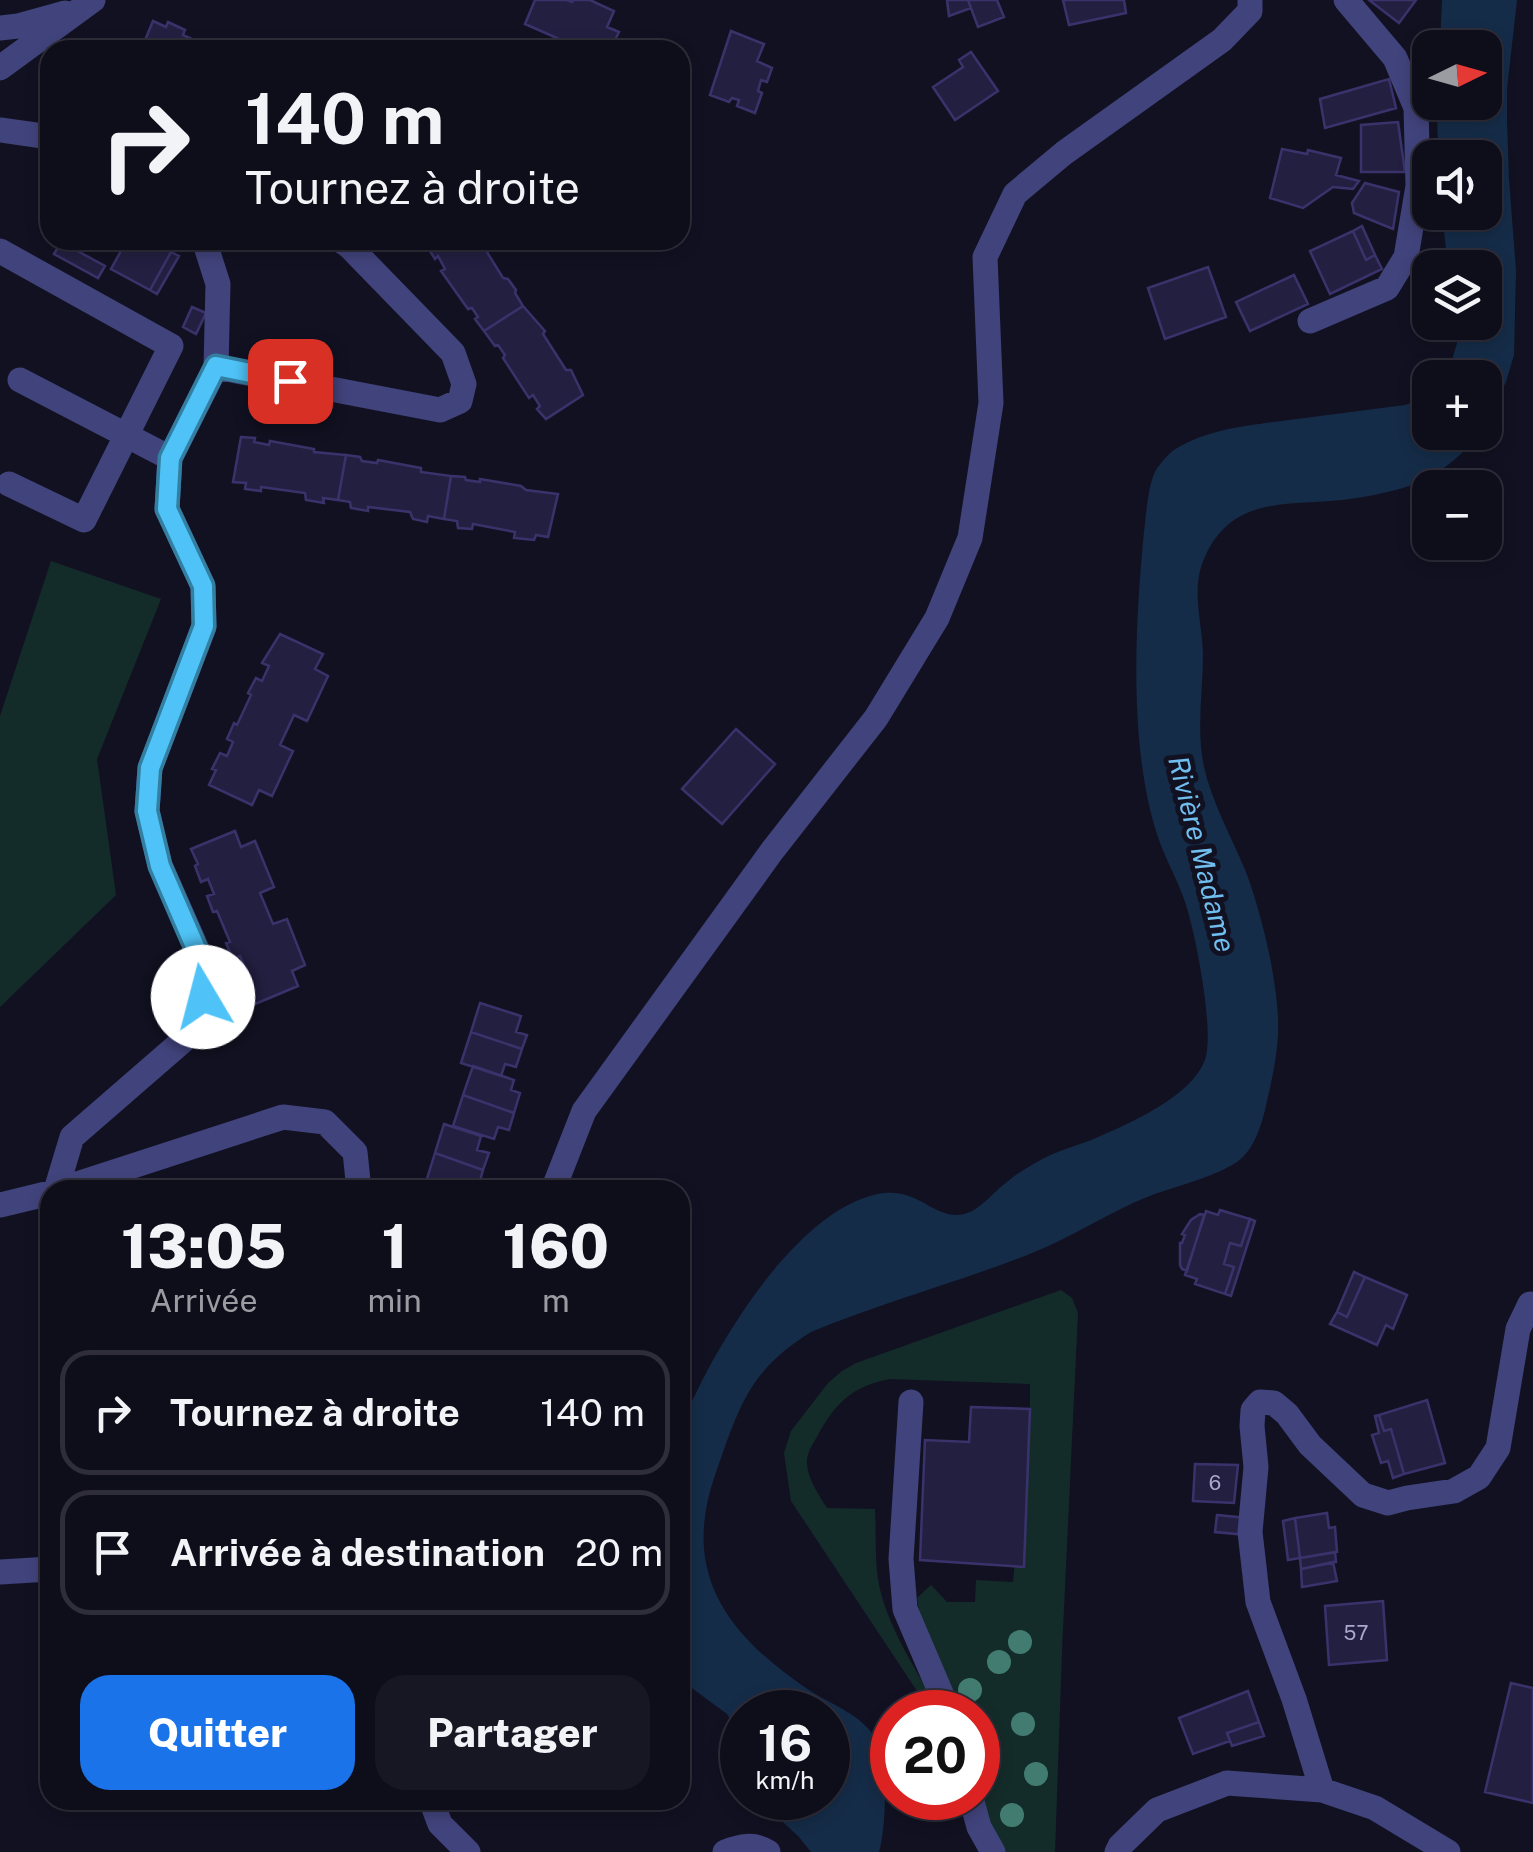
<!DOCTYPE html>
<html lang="fr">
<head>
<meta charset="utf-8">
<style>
	:root { --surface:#0e0d1a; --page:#171623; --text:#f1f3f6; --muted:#9b9ca2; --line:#2e2d39; --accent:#1a73e8 }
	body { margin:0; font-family:"Public Sans",sans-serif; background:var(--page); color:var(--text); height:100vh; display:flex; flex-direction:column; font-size:38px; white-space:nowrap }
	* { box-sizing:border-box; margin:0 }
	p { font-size:32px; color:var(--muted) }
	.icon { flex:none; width:55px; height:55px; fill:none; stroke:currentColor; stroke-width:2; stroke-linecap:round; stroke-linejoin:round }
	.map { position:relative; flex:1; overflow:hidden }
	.panel { position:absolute; left:40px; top:1180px; width:650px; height:630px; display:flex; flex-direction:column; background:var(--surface); border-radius:30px; box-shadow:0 5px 15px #0003,0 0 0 2px var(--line) }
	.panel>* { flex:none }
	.top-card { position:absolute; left:40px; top:40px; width:650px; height:210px; border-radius:30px; box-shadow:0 5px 15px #0003,0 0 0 2px var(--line); background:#0e0d1a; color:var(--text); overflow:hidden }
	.needle { width:65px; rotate:85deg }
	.buttons { position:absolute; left:1412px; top:30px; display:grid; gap:20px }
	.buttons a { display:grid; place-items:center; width:90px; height:90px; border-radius:20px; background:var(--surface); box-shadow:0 5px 15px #0003,0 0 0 2px var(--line); font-size:50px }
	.speed { position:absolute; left:720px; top:1690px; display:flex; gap:20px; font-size:50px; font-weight:700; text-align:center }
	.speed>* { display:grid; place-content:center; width:130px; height:130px; border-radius:50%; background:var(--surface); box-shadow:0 5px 15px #0003,0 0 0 2px var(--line); line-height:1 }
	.speed small { font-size:25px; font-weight:400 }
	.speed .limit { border:15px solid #d22; background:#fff; color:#111 }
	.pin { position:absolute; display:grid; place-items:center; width:85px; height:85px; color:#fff; margin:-42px; border-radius:20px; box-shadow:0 5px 15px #0006 }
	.me { position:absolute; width:110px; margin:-55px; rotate:352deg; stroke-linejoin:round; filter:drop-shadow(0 0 8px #0008) }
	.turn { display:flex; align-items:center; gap:35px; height:210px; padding:0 40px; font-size:45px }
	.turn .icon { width:130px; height:130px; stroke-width:2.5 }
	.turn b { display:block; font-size:70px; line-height:85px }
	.eta { display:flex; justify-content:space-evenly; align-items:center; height:170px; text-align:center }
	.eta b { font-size:60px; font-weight:800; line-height:70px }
	.primary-button { display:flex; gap:20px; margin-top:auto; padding:20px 40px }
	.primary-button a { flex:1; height:115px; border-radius:30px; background:var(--accent); color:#fff; font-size:40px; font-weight:800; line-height:115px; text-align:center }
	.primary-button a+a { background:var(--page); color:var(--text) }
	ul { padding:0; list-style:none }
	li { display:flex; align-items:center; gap:30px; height:125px; margin:0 20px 15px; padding:0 20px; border:5px solid var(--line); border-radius:30px }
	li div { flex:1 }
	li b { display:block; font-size:38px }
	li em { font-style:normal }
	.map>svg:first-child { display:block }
	.green { fill:#142c29 }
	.water { fill:#152c48 }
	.building { fill:#231f41; stroke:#3a336b; stroke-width:2.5 }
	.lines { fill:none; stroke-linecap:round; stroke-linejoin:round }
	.minor { stroke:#41437c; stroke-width:25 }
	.tree { fill:#427c70 }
	.route-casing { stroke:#337fa1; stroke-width:25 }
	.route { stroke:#4fc3f7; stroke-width:18 }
	.labels { text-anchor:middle; stroke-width:10; stroke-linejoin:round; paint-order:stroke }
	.number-label { font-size:20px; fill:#aba8cc }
	.water-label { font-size:28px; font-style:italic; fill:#70beef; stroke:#121122 }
</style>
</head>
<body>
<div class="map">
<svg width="1533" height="1852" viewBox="0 0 1533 1852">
	<rect width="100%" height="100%" fill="#121122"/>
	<path class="green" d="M51 561 161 599 97 759 116 895 0 1007V716Z
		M1061 1290 1072 1298 1078 1313 1062 1650 1055 1852H1001L978 1789V1712H959L921 1626 917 1598 931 1585 947 1602H975L976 1580 1013 1582 1030 1409V1384L890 1379C853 1386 836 1402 818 1435 813 1444 806 1453 807 1464 808 1480 819 1495 827 1508L875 1509C876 1530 875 1551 877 1572 882 1618 912 1662 933 1701L936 1712H928L919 1694 791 1501 784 1453 791 1431 828 1383 842 1371 856 1363Z"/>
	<path class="water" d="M1442 0H1517L1507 89V122L1509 179 1516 271 1514 355 1506 382 1485 425V378L1447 377 1457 343 1455 323 1485 322V268L1448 267 1442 213 1485 212V158L1438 157 1437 103 1485 102V48L1440 47Z
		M1430 396V432L1480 433C1455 464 1427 484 1387 492 1372 496 1357 498 1342 500 1285 506 1228 495 1202 564 1192 592 1202 624 1203 653 1203 691 1196 730 1204 767 1212 803 1232 838 1246 872 1262 915 1280 988 1278 1034 1277 1056 1272 1080 1267 1101 1262 1124 1254 1154 1232 1165 1206 1180 1175 1186 1147 1197 1108 1213 1072 1237 1032 1253 959 1282 883 1302 811 1332 755 1367 742 1398 721 1458 714 1478 707 1497 705 1517 694 1597 748 1649 809 1690 832 1705 861 1714 876 1739 889 1761 886 1828 879 1852H811L799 1837 757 1798H828V1712H742V1777L734 1754V1726L727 1714 685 1683 680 1676C680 1622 680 1567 680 1512 680 1486 677 1457 680 1430 682 1417 692 1402 698 1389 730 1324 802 1209 878 1194 919 1186 934 1221 964 1214 981 1210 993 1192 1007 1182 1016 1174 1027 1168 1037 1162 1055 1151 1077 1146 1096 1138 1130 1123 1191 1097 1205 1060 1215 1031 1195 929 1184 899 1177 879 1166 860 1159 840 1128 751 1135 625 1144 532 1146 516 1148 484 1156 470 1160 464 1168 454 1174 450 1210 427 1256 425 1297 419 1333 414 1369 410 1405 405Z"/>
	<path class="building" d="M535 0H567L572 2 573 0H590L614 11 607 27 619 32 610 50H584L525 24Z
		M947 0H968L971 8 949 16Z
		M968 0H997L1004 17 978 27Z
		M1063 0H1124L1126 13 1069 25Z
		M1369 0H1416L1399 23Z
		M153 21 166 27 168 22 185 30 183 35 215 50H141Z
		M731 31 764 44 757 61 772 68 767 82 761 80 758 91 762 93 755 113 737 106 739 100 732 98 729 102 710 95Z
		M971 52 998 91 955 120 933 87 963 67 959 60Z
		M1389 79 1396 108 1325 128 1320 99Z
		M1398 122 1405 172H1361V125Z
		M1282 149 1307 154 1308 150 1341 158 1336 175 1359 181 1353 189 1333 187 1303 208 1270 198Z
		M1365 183 1399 192 1393 229 1354 213 1352 203Z
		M1362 226 1375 255 1366 260 1353 231Z
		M1353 231 1366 260 1375 255 1382 269 1330 294 1310 251Z
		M127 240H149L171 252 150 290 111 269Z
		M434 240H485L486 242 482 244 503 278 508 279 516 290 515 293 523 306 484 331 475 319 478 317 472 308 468 309 441 271 445 269 438 256 435 259 426 245Z
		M61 242 105 266 98 278 54 254Z
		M171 252 179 256 157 294 150 290Z
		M1208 267 1226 317 1165 339 1148 288Z
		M1294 275 1308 304 1250 331 1236 302Z
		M523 306 545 331 543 334 566 370H571L583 395 546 419 537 409 540 406 533 395 529 398 503 358 505 355 498 345 495 346 484 331Z
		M192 307 206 313 196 334 183 327Z
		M241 437 255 438 254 442 269 445 270 441 314 449V452L346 455 338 500 323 498 324 503 306 500 305 493 261 487V491L245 489 246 483 233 482Z
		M346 455 360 457 362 461 377 463 378 460 421 468V472L451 476 444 519 428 516 427 522 413 519 410 512 368 507V511L351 508 350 502 338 500Z
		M451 476 465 477 466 480 480 482V479L521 486 526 490 558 494 548 537 536 535 534 540 514 538 515 532 473 524 472 529 458 528 457 521 444 519Z
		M280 634 323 654 315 669 328 676 307 721 294 715 280 745 293 751 272 796 259 790 252 805 209 785 216 770 212 769 220 753 227 756 233 742 227 739 234 723 237 725 251 695 248 693 256 678 262 681 269 666 262 663Z
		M736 729 775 764 722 824 682 789Z
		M235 831 241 847 255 841 274 887 260 893 273 924 287 919 305 965 292 971 298 986 255 1004 248 988 245 990 238 974 246 970 240 956 233 959 226 943 230 942 217 911 213 912 207 896 214 894 208 879 201 882 195 866 198 864 191 849Z
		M480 1003 521 1016 516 1032 527 1035 522 1049 471 1032Z
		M471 1032 522 1049 516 1067 505 1064 501 1076 461 1063Z
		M473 1066 514 1080 511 1090 520 1093 514 1113 463 1095Z
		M463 1095 514 1113 509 1130 498 1127 494 1139 453 1126Z
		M444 1124 481 1136 477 1150 489 1153 483 1170 435 1153Z
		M435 1153 483 1170 479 1184 467 1181 464 1190H451L426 1182Z
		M1220 1210 1250 1219 1241 1246 1230 1243 1224 1264 1234 1267 1225 1294 1195 1284 1197 1279 1185 1275 1206 1211 1218 1215Z
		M1200 1214 1204 1215 1187 1271 1182 1269 1180 1265V1243H1182L1185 1235 1182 1234 1191 1220Z
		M1250 1219 1255 1221 1231 1296 1225 1294 1234 1267 1224 1264 1230 1243 1241 1246Z
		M1354 1272 1365 1277 1347 1317 1337 1312Z
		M1365 1277 1407 1295 1393 1329 1386 1325 1377 1345 1330 1324 1337 1312 1347 1317Z
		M1427 1400 1445 1463 1404 1474 1391 1429 1384 1431 1379 1415Z
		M971 1407 1030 1409 1024 1567 920 1560 925 1440 969 1442Z
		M1379 1415 1384 1431 1391 1429 1404 1474 1393 1478 1388 1461 1381 1463 1372 1435 1379 1433 1375 1416Z
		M1195 1464 1238 1465 1234 1503 1193 1501Z
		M1327 1513 1329 1528 1335 1527 1337 1552 1300 1558 1295 1518Z
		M1217 1515 1247 1518 1248 1535 1215 1532Z
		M1295 1518 1300 1558 1288 1560 1283 1521Z
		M1335 1552 1336 1562 1301 1569 1300 1558Z
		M1333 1562 1337 1581 1302 1587 1301 1569Z
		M1383 1601 1387 1660 1329 1665 1325 1606Z
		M1511 1683 1533 1688V1803L1485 1792Z
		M1248 1691 1259 1722 1227 1733 1230 1741 1193 1754 1179 1718Z
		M1259 1722 1264 1736 1232 1746 1227 1733Z"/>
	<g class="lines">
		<path class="minor" d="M0 28 18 26 65 13
			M0 68 93 0
			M0 130 50 137
			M0 251 171 346 84 520 9 484
			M1310 321 1387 288 1406 257 1418 186 1416 108 1395 58 1346 0
			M216 367 440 410 460 401 464 384 453 353 349 246 340 240
			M20 380 170 458
			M56 1190 72 1137 186 1038 203 997 201 958 160 865 147 811 150 768 204 627 203 586 167 509 170 458 216 367 218 284 204 240
			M59 1190 283 1117 325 1122 355 1152 359 1190
			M553 1190 584 1111 772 851 876 718 937 618 970 538 991 403 985 257 1015 194 1064 153 1222 40 1250 11V0
			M0 1205 50 1193
			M911 1402 901 1559 905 1609 949 1712
			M0 1572 50 1569
			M1322 1790 1294 1699 1258 1602 1250 1532 1256 1467 1252 1426 1253 1410 1260 1402 1274 1403 1287 1414 1310 1445 1363 1495 1388 1503 1407 1498 1454 1491 1479 1477 1498 1448 1518 1329 1530 1304
			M971 1798 979 1827 993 1852
			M431 1800 440 1824 468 1852
			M725 1852C740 1846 754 1843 768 1852
			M1117 1852 1120 1846 1157 1810 1227 1783 1322 1790 1375 1808 1448 1852"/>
	</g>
	<g class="tree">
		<circle cx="1020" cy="1642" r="12"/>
		<circle cx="999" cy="1662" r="12"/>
		<circle cx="970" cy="1690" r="12"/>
		<circle cx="1023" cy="1724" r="12"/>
		<circle cx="1036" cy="1774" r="12"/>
		<circle cx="1012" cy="1815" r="12"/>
	</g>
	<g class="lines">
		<defs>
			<path id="route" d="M203 997 200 958 160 866 147 811 150 768 204 626 203 586 167 509 170 458 216 366 290 381"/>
		</defs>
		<use href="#route" class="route-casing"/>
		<use href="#route" class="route"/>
	</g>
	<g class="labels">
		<g class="number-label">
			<text x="1215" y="1490">6</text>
			<text x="1356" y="1640">57</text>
		</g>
		<g class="water-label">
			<text transform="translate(1202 854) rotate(76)" y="10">Rivière Madame</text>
		</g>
	</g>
</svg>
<div class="buttons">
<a><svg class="needle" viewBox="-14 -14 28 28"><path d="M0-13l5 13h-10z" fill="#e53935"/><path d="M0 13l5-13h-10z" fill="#9b9ca2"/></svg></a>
<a><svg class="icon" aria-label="sound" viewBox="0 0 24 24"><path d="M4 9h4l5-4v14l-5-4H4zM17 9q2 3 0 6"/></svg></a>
<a><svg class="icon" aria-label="layers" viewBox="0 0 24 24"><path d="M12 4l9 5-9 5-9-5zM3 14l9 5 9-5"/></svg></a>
<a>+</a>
<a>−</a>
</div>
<div class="speed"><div>16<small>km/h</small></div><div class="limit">20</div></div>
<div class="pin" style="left:290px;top:381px;background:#d93025"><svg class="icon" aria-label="arrive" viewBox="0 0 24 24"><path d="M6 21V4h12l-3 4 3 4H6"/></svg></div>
<svg class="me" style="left:203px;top:997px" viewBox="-20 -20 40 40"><circle r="19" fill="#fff"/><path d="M0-13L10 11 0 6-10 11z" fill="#4fc3f7"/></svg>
<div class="top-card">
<div class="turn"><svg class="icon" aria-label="right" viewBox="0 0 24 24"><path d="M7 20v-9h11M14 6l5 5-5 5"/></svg><div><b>140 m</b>Tournez à droite</div></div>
</div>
<section class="panel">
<div class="eta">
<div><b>13:05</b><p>Arrivée</p></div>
<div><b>1</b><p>min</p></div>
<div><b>160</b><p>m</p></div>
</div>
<ul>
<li><svg class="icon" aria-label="right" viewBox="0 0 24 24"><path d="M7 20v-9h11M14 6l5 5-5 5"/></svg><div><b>Tournez à droite</b></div><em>140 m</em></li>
<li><svg class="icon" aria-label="arrive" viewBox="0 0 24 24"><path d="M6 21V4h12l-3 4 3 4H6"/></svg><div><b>Arrivée à destination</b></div><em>20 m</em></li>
</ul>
<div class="primary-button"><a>Quitter</a><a>Partager</a></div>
</section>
</div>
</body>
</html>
